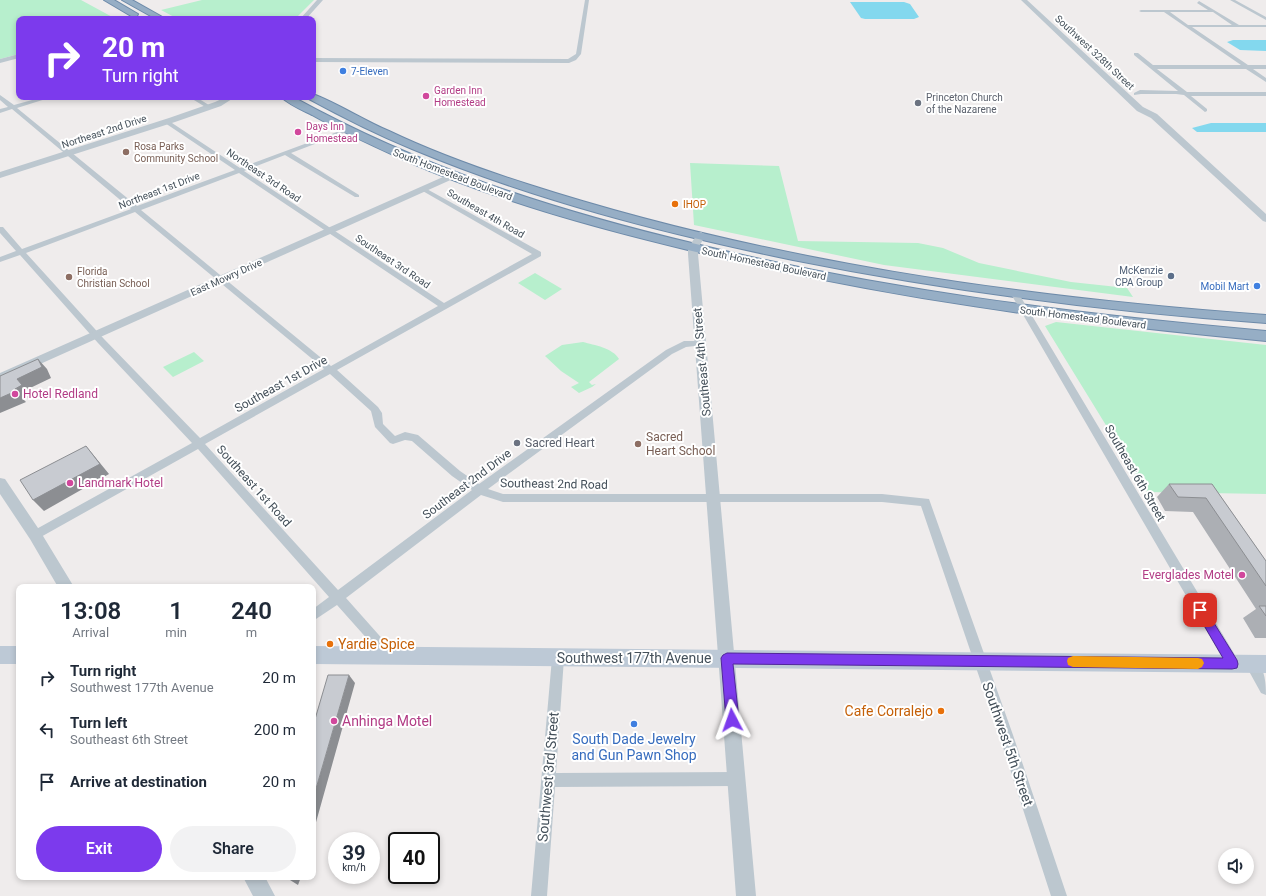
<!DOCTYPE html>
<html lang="en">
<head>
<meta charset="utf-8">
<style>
	:root { --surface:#fff; --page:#f2f2f3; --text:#1f2937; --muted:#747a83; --accent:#7c3aed }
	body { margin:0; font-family:Roboto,sans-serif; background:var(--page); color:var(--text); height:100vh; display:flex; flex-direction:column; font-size:15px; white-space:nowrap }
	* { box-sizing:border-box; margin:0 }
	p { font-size:13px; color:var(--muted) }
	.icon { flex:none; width:22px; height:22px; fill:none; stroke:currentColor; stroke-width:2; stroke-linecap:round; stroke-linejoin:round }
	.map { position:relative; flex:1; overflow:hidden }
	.sheet { position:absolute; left:16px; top:584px; width:300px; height:296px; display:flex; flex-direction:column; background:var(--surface); border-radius:8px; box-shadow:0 2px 6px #0003 }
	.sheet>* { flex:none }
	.guide { position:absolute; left:16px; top:16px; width:300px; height:84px; border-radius:8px; box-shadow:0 2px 6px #0003; background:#7c3aed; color:#fff; overflow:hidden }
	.buttons { position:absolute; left:1218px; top:848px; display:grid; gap:8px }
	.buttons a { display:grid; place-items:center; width:36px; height:36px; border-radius:50%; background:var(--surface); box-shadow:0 2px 6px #0003; font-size:20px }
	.speed { position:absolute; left:328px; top:832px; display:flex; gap:8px; font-size:20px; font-weight:700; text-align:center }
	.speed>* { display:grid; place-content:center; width:52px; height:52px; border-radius:50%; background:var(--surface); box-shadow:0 2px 6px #0003; line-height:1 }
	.speed small { font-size:10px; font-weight:400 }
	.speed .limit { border:2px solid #111; border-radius:6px; background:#fff; color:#111 }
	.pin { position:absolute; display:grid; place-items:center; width:34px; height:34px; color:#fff; margin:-17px; border-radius:8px; box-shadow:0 2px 6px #0006 }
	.me { position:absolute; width:44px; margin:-22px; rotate:356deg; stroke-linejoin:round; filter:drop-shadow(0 0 3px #0008) }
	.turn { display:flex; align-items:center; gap:14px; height:84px; padding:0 20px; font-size:18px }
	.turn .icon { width:52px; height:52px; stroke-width:2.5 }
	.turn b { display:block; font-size:28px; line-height:34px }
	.eta { display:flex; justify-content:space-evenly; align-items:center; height:68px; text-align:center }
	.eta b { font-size:24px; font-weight:600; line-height:28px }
	.button { display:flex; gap:8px; margin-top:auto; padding:8px 20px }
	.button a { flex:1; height:46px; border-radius:24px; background:var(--accent); color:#fff; font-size:16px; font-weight:600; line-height:46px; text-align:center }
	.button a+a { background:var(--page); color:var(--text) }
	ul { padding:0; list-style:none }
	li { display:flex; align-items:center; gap:12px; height:52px; padding:0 20px }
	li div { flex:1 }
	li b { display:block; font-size:15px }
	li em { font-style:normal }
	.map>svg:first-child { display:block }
	.green { fill:#b7efcd }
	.water { fill:#83d8ee }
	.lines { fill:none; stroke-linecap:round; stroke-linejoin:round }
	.trunk-casing { stroke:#6d8aa9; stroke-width:2 }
	.minor { fill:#bcc7cf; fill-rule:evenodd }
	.tertiary { fill:#bcc7cf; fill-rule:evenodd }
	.secondary { fill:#bdc9d6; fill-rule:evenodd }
	.trunk { fill:#96aec5; fill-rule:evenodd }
	.wall { fill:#acafb4 }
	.shaded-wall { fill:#8c8e92 }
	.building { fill:#c8cbd1; stroke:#8c8e92 }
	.route { fill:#7c3aed; stroke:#51269a }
	.slow { fill:#f59e0b }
	.shop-dot { fill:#3f7fe0; stroke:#fff; stroke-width:1.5 }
	.hotel-dot { fill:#d1479c; stroke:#fff; stroke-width:1.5 }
	.worship-dot { fill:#6b7280; stroke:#fff; stroke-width:1.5 }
	.education-dot { fill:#8d6e63; stroke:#fff; stroke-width:1.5 }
	.food-dot { fill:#e8710a; stroke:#fff; stroke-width:1.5 }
	.service-dot { fill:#5c6f8a; stroke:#fff; stroke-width:1.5 }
	.labels { text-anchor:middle; stroke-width:4; stroke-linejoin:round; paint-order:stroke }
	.far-street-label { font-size:10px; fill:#44505a; stroke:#fff }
	.far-shop-label { font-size:10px; fill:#366cbe; stroke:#fff; text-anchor:start }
	.far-hotel-label { font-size:10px; fill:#b23c85; stroke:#fff; text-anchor:start }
	.far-worship-label { font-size:10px; fill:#5b616d; stroke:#fff; text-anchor:start }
	.far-education-label { font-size:10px; fill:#785e54; stroke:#fff; text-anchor:start }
	.far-food-label { font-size:10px; fill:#c56008; stroke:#fff; text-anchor:start }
	.far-service-label { font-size:10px; fill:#4e5e75; stroke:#fff; text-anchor:end }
	.street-label { font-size:12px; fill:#44505a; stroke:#fff }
	.hotel-label { font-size:12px; fill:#b23c85; stroke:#fff; text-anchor:start }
	.education-label { font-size:12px; fill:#785e54; stroke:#fff; text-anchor:start }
	.worship-label { font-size:12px; fill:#5b616d; stroke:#fff; text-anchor:start }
	.near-food-label { font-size:14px; fill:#c56008; stroke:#fff; text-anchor:start }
	.near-street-label { font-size:14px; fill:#44505a; stroke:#fff }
	.near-hotel-label { font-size:14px; fill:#b23c85; stroke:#fff; text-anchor:start }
	.near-shop-label { font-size:14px; fill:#366cbe; stroke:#fff }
</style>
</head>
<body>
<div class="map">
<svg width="1266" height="896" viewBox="0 0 1266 896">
	<rect width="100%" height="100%" fill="#efecec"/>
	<path class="green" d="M0 0H81L116 19H19V54L0 59Z
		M202 0H314L297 17 178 19 161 10Z
		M690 163 779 166 798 241 918 243 943 248 979 263 1071 282 1127 288 1133 297 884 265 694 225Z
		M535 273 562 289 545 300 518 283Z
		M1056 322 1266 345V494L1147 492 1045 326Z
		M583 342C594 345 613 348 619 359L589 382 592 385 596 384 592 387 579 393 571 387 579 383 561 371 545 356 562 345Z
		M194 352 204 361 173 377 163 367Z"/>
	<path class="water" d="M850 2H904L910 4 919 17 914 19H865L861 18Z
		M1233 40H1266V51L1240 50 1227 42Z
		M1211 123H1266V132H1197L1192 128Z"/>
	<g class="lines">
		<defs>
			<path id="trunk" d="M104 0H114L138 14 137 16H131Z
				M122 0H132L166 19H156Z
				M313 94C339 104 363 120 389 131 433 152 480 169 527 184 766 261 1017 297 1266 315V323C1107 312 949 291 793 260 663 233 534 200 412 149 376 134 342 117 309 99L307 97H313Z
				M281 97H293C422 168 553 210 696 244 883 290 1074 314 1266 331V341C1071 323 878 297 688 250 592 227 495 200 404 160 373 146 342 132 312 115 302 110 290 105 281 97Z"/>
		</defs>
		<use href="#trunk" class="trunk-casing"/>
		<path class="minor" d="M585 0H589L581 54 576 60 569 63 313 62V58L568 59 576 54Z
			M1230 0H1235L1266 17V20Z
			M1199 1 1239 25H1266V27H1192L1248 65H1266V69H1253L1266 78V82L1246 69H1157L1187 92H1266V96H1191L1207 109V111L1205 112 1184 95 1176 94H1141L1134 95V93L1140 90 1178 91 1134 55V53H1138L1153 65H1241L1164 12H1141L1139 11 1141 10H1208L1197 3ZM1170 12H1213L1232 25H1188Z
			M19 54V58L0 63V59Z
			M0 95 14 105 43 97H52L17 108 137 206 235 170 165 123V121H169L240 168 345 129H349V131L291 153 359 195V197H355L285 155 244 171 444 303 532 254 421 190V188H425L541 252V256L337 370 378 407 382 413 383 424 395 436 405 432 418 435 460 471 479 484 666 350 684 341H704L705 343 704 345 686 347 672 354 488 489 503 494H882L929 499 1013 735 1067 896H1051L999 735 921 506 882 502H503L481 495 346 598 394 652 396 656 394 660 390 662 386 660 337 605 313 621V609L329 597 198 449 39 538 35 540 31 538 29 535 31 532 192 443 98 343 20 255 0 262V257L16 251 0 233V227H3L22 249 131 209 12 109 0 113V109L8 107 0 100ZM239 173 438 306 331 366 141 210ZM135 212 322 367 324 369 200 438 104 339 26 253ZM330 374 371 411 375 427 390 443 393 444 405 440 412 441 452 476 472 490 338 590 205 444Z
			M189 97H196L212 107 207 108Z
			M1012 292H1015L1019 294 1238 660 1239 664 1238 668 1233 670 1228 668 1011 294Z
			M558 652 562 654 564 658 556 773 737 772 742 774 744 779 742 784 737 786 555 787 547 896H531L552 658 554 654Z
			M1251 658C1265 664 1266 682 1266 695L1261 693 1245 664 1246 660Z"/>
		<path class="tertiary" d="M317 0H323L306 19H300Z
			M1021 0H1027L1143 107 1157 114 1266 214V222L1263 221 1151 118 1137 111Z
			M226 97H235L221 106 175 122 0 178V172L169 118 215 102Z
			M452 173 456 176 455 178 0 382V373Z
			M701 232 706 235 698 248V254L756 896H736L688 254V248L698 233Z
			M0 478 5 479 40 531 74 587H58L30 539 0 494Z
			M243 877H265L275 896H253Z"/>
		<path class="secondary" d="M0 646H19V664H0Z
			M313 646 1266 655V673L313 664Z"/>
		<use href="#trunk" class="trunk"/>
	</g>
	<path class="wall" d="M1169 484H1212L1266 561V638H1255L1243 618 1256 609 1193 512 1165 511 1157 497Z"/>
	<path class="shaded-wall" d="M38 359 47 369 51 378 26 390 32 396 24 400 26 402 0 413V398L15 389 17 379Z
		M86 446 109 474 44 511 33 500Z
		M349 675 355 683 313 833V799Z
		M291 877H301L298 885 290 880Z"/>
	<path class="building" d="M38 359 42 367 17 379 22 385 15 389 16 391 0 398V376Z
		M86 446 100 464 33 500 20 480Z
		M1169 484H1212L1266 561V586L1206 498 1178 497Z
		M1259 606H1266V616Z
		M328 675H349L313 799V726Z"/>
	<path class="route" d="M1200 605 1204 607 1237 660 1238 664 1237 668 1232 669 733 664 739 720 737 724 732 726 728 724 726 720 721 658 723 655 727 653 1223 658 1195 610 1196 607Z"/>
	<path class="slow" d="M1073 656 1198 658 1202 659 1204 663 1202 667 1198 669 1073 667 1068 665 1067 661 1068 658Z"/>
	<g class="shop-dot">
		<circle cx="343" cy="71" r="4"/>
		<circle cx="1257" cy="286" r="4"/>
		<circle cx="634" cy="724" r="4"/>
	</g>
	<g class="hotel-dot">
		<circle cx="426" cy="96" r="4"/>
		<circle cx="298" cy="132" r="4"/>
		<circle cx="15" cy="394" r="4"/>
		<circle cx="70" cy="483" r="4"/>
		<circle cx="1242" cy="575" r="4"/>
		<circle cx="334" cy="721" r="4"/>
	</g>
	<g class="worship-dot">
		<circle cx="918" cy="103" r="4"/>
		<circle cx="517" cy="443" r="4"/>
	</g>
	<g class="education-dot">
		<circle cx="126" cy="152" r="4"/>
		<circle cx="69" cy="277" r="4"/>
		<circle cx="638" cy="444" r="4"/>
	</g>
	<g class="food-dot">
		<circle cx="675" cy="204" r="4"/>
		<circle cx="330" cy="644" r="4"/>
		<circle cx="941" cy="711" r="4"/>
	</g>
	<circle class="service-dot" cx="1171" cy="276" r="4"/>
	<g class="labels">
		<g class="far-street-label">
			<text transform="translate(1095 52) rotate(43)" y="4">Southwest 328th Street</text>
			<text transform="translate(104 131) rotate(-18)" y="4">Northeast 2nd Drive</text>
			<text transform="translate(453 174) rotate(21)" y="4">South Homestead Boulevard</text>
			<text transform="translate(264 175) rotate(34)" y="4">Northeast 3rd Road</text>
			<text transform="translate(159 190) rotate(-21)" y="4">Northeast 1st Drive</text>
			<text transform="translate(486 213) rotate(30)" y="4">Southeast 4th Road</text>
			<text transform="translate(393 261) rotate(34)" y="4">Southeast 3rd Road</text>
			<text transform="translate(764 263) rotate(12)" y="4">South Homestead Boulevard</text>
			<text transform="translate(226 277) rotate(-24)" y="4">East Mowry Drive</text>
			<text transform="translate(1083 317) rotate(7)" y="4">South Homestead Boulevard</text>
		</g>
		<g class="far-shop-label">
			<text x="351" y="75">7-Eleven</text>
			<text x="1249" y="290" text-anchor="end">Mobil Mart</text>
		</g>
		<g class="far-hotel-label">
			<text x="434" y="94">Garden Inn<tspan x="434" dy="12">Homestead</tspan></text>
			<text x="306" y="130">Days Inn<tspan x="306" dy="12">Homestead</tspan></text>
		</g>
		<g class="far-worship-label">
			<text x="926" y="101">Princeton Church<tspan x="926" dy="12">of the Nazarene</tspan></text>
		</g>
		<g class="far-education-label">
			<text x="134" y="150">Rosa Parks<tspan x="134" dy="12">Community School</tspan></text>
			<text x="77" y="275">Florida<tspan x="77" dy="12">Christian School</tspan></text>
		</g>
		<g class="far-food-label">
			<text x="683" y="208">IHOP</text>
		</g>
		<g class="far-service-label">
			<text x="1163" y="274">McKenzie<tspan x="1163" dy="12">CPA Group</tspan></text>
		</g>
		<g class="street-label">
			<text transform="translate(702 362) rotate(-95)" y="4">Southeast 4th Street</text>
			<text transform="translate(281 384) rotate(-29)" y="4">Southeast 1st Drive</text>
			<text transform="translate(1135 473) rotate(60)" y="4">Southeast 6th Street</text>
			<text transform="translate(467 484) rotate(-37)" y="4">Southeast 2nd Drive</text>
			<text transform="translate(554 484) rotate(1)" y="4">Southeast 2nd Road</text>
			<text transform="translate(254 486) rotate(48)" y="4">Southeast 1st Road</text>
		</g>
		<g class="hotel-label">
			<text x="23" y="398">Hotel Redland</text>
			<text x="78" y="487">Landmark Hotel</text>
			<text x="1234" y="579" text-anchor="end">Everglades Motel</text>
		</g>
		<g class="education-label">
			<text x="646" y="441">Sacred<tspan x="646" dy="14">Heart School</tspan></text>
		</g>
		<g class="worship-label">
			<text x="525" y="447">Sacred Heart</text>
		</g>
		<g class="near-food-label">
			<text x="338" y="649">Yardie Spice</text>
			<text x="933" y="716" text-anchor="end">Cafe Corralejo</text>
		</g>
		<g class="near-street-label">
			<text x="634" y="663">Southwest 177th Avenue</text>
			<text transform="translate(1008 744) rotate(71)" y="5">Southwest 5th Street</text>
			<text transform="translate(548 777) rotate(-85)" y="5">Southwest 3rd Street</text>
		</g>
		<g class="near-hotel-label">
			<text x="342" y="726">Anhinga Motel</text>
		</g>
		<g class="near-shop-label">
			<text x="634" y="744">South Dade Jewelry<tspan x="634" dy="16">and Gun Pawn Shop</tspan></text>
		</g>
	</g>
</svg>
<div class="buttons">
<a><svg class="icon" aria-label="sound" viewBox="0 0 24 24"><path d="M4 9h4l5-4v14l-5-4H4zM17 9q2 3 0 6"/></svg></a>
</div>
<div class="speed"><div>39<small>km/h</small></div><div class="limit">40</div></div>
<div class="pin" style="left:1200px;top:610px;background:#d93025"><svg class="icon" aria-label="arrive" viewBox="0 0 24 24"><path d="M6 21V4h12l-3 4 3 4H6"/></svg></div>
<svg class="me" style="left:732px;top:720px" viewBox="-20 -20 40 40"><path d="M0-17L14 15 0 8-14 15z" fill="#7c3aed" stroke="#fff" stroke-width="4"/></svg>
<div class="guide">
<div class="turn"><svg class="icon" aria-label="right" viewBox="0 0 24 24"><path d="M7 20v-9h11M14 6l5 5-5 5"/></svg><div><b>20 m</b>Turn right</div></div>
</div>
<section class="sheet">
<div class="eta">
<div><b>13:08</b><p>Arrival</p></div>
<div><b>1</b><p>min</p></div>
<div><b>240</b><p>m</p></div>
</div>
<ul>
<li><svg class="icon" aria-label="right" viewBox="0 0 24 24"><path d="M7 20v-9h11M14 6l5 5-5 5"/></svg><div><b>Turn right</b><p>Southwest 177th Avenue</p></div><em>20 m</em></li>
<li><svg class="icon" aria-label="left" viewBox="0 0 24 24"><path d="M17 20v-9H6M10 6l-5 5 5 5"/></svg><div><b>Turn left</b><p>Southeast 6th Street</p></div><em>200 m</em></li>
<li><svg class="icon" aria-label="arrive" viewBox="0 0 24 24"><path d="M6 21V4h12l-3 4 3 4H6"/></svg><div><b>Arrive at destination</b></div><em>20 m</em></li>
</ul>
<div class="button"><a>Exit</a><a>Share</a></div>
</section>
</div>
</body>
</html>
